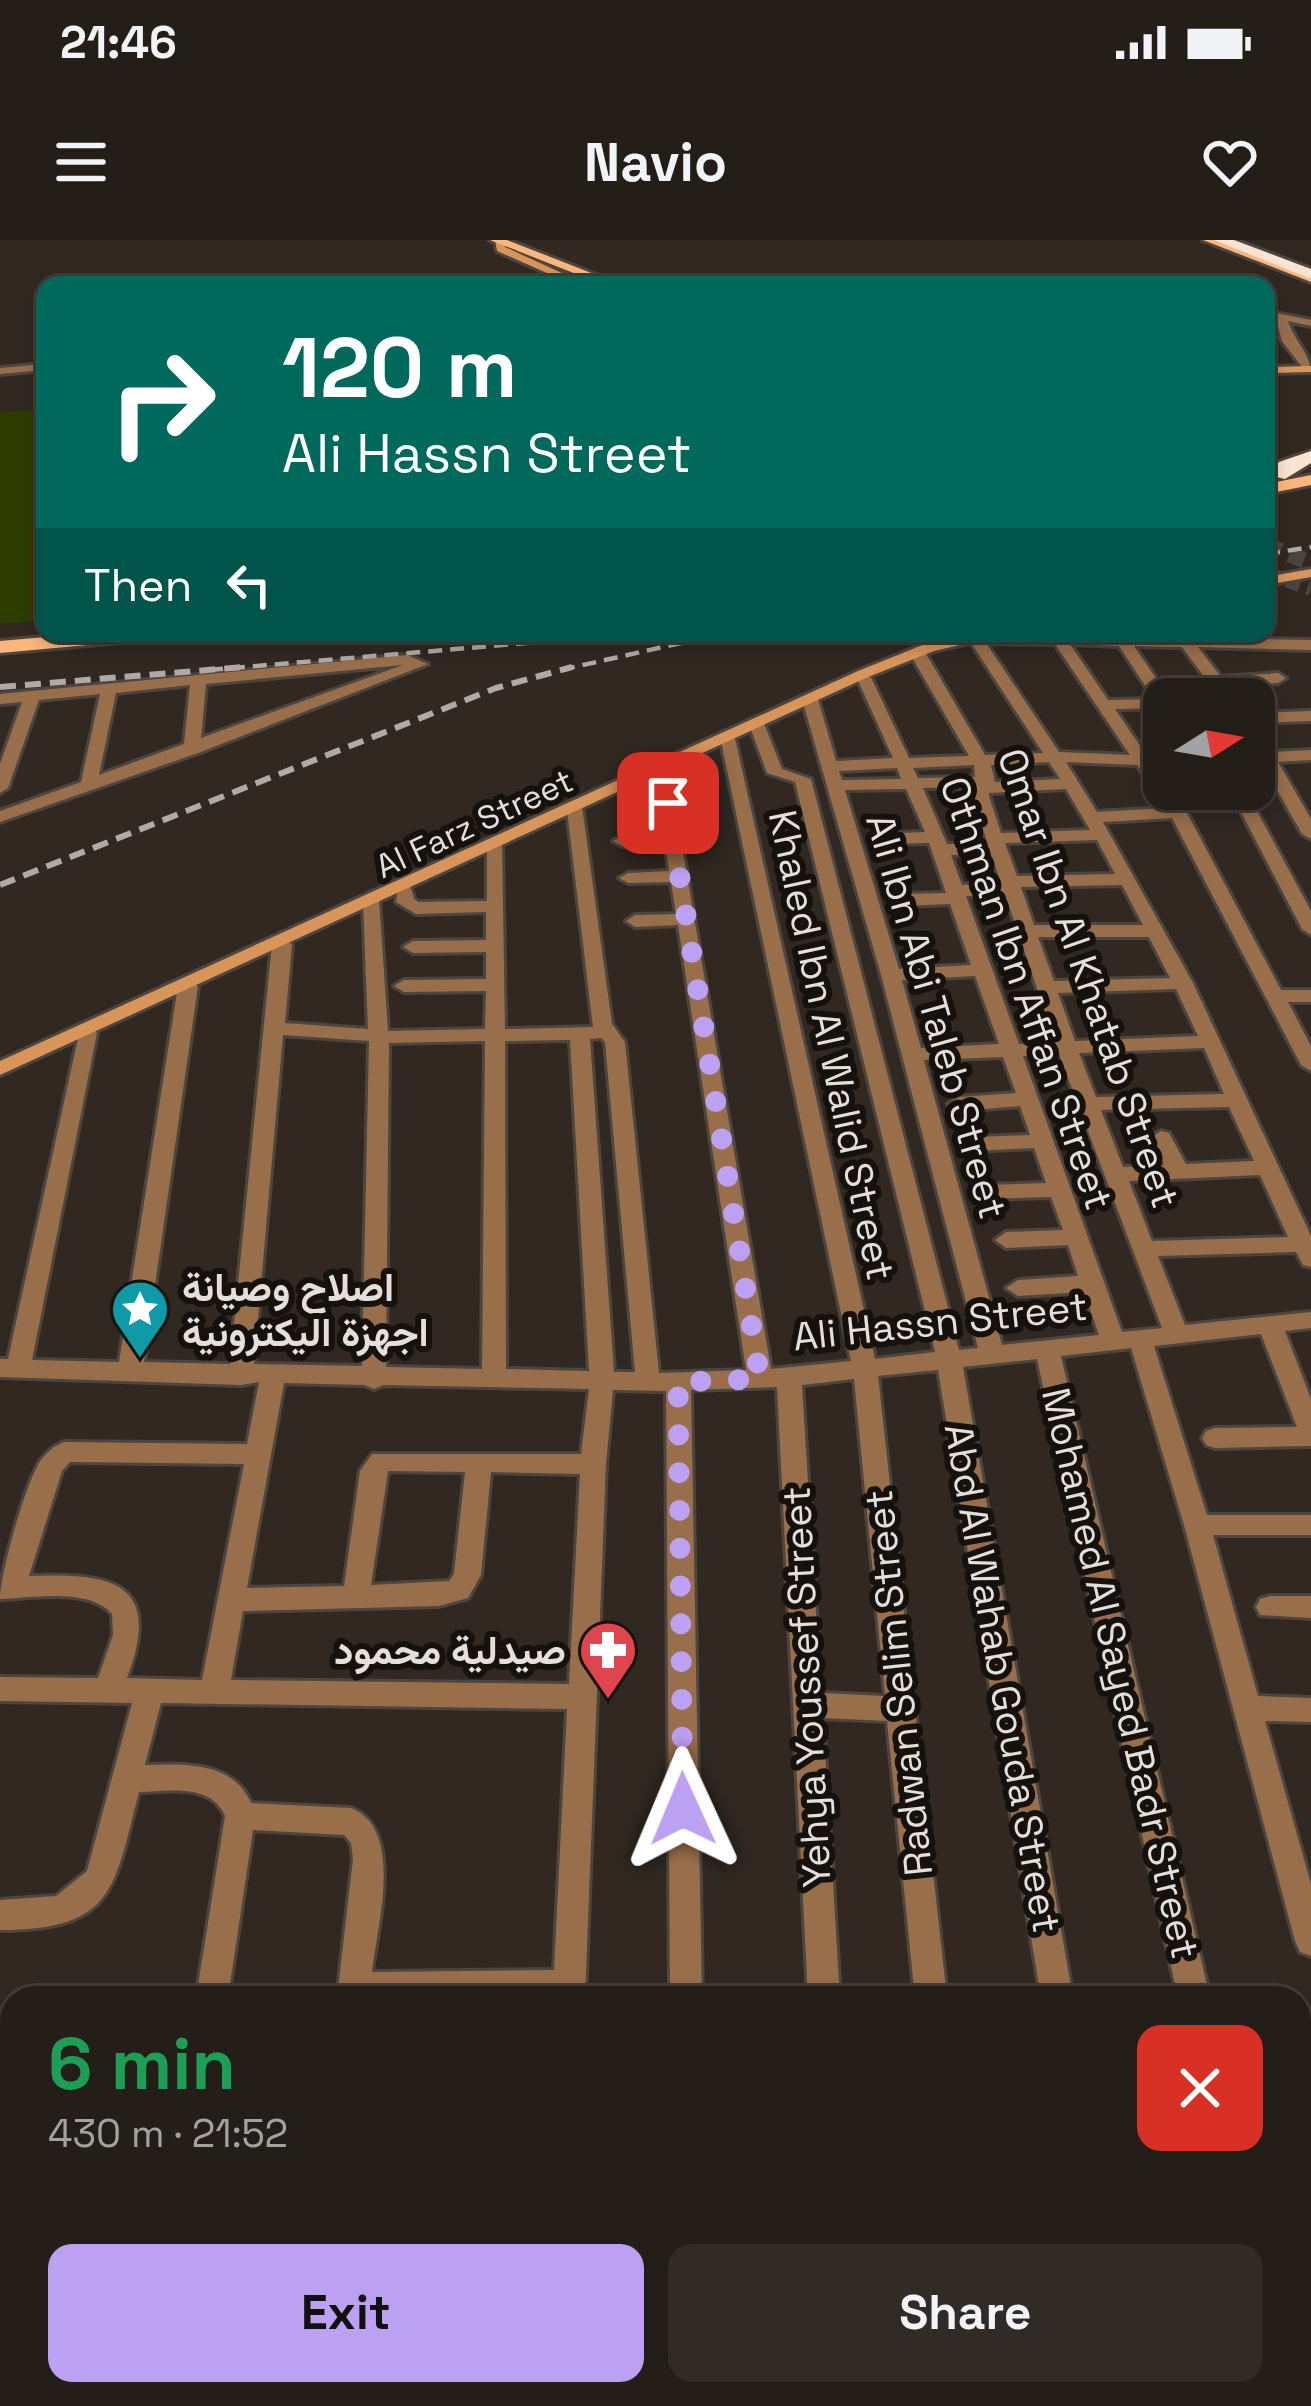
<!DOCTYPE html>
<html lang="en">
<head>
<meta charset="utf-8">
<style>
	:root { --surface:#241e19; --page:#302b26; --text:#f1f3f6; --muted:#a3a2a2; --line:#413c38; --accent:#bca0f2 }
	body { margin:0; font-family:"Space Grotesk",Vazirmatn,sans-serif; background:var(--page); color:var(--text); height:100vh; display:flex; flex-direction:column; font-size:45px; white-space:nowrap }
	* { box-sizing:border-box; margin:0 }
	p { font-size:39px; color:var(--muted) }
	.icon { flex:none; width:66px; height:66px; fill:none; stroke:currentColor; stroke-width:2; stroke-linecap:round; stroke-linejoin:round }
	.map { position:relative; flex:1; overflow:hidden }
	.side { position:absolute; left:0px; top:1746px; width:1311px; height:420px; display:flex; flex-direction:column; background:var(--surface); border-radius:36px 36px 0 0; box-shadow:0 6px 18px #0003,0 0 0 3px var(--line) }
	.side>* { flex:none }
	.guide { position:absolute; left:36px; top:36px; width:1239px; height:366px; border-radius:24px; box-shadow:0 6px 18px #0003,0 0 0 3px var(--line); background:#00695c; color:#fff; overflow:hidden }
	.needle { width:78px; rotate:79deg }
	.fabs { position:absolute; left:1143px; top:438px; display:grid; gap:24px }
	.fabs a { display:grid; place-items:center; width:132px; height:132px; border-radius:24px; background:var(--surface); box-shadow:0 6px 18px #0003,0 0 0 3px var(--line); font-size:60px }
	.pin { position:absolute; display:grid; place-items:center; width:102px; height:102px; color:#fff; margin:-51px; border-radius:24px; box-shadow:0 6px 18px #0006 }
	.me { position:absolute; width:132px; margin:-66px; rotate:359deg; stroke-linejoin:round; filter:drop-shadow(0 0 9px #0008) }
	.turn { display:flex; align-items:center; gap:42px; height:252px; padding:0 48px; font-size:54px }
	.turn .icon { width:156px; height:156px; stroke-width:2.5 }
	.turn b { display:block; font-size:84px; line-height:102px }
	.then { display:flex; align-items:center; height:114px; padding:0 48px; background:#0003; gap:24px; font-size:45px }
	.round { display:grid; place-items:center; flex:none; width:126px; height:126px; border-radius:24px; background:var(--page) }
	.summary { display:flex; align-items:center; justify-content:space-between; height:204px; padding:0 48px }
	h1 { font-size:72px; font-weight:600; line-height:90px; color:#1e9e55 }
	.cta { display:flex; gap:24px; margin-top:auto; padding:24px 48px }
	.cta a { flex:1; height:138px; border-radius:24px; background:var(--accent); color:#111; font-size:48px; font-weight:600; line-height:138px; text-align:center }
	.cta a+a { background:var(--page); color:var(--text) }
	.status { display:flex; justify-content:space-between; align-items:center; height:84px; padding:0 60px; background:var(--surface); direction:ltr }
	.status svg { height:33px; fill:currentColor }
	header { display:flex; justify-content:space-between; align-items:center; height:156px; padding:0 48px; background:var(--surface); font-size:54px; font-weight:600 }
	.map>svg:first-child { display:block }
	.green { fill:#2e3c00 }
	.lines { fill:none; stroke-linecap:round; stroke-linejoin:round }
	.secondary-tunnel { stroke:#4b433d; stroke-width:14; stroke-dasharray:14 8; stroke-linecap:butt }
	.primary-tunnel { stroke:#4b433d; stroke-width:16; stroke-dasharray:16 9; stroke-linecap:butt }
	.street-casing { stroke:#4d453f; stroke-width:6 }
	.secondary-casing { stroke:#4d453f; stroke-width:6 }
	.primary-casing { stroke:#4d453f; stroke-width:6 }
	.highway-casing { stroke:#4d453f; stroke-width:6 }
	.street { fill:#996e4b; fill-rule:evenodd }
	.secondary { fill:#d99459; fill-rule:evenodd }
	.primary { fill:#feb67b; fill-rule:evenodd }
	.highway { fill:#f9e3d2; fill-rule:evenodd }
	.rail-far1 { stroke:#b0a9a5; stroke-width:4.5; stroke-dasharray:14 8; stroke-linecap:butt }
	.rail { stroke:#b0a9a5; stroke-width:6; stroke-dasharray:16 9; stroke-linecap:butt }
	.route { stroke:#bca0f2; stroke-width:21; stroke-dasharray:0 37.8 }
	.labels { text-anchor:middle; stroke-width:12; stroke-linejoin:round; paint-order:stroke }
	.far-street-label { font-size:33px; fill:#e5dfdb; stroke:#15120e }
	.street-label { font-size:39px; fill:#e5dfdb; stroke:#15120e }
	.poi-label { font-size:39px; font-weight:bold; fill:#e5dfdb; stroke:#15120e; text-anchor:start }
</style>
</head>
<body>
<div class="status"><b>21:46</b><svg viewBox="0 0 49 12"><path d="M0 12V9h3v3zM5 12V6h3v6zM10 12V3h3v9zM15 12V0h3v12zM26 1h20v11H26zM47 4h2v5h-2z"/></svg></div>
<header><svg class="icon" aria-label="menu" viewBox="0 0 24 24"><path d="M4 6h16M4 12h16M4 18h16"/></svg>Navio<svg class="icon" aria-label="heart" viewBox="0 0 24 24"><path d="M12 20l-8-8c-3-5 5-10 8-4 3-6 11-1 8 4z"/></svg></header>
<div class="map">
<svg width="1311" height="2166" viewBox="0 0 1311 2166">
	<rect width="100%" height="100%" fill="#302821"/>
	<path class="green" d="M45 169V380L0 384V172Z"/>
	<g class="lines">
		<path class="secondary-tunnel" d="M1266 333 1311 349"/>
		<path class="primary-tunnel" d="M1266 305 1311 323"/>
		<defs>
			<path id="street" d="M1266 71 1311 80V86L1288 81C1293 98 1311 116 1311 132L1305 131 1282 101 1276 79 1266 77Z
				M45 124V130L0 134V128Z
				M931 393H948L959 402 946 405Z
				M1175 393H1187L1191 398 1311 400V410L1198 407 1221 437 1278 433 1286 438 1278 443 1227 446 1237 459H1221L1182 407 1134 406 1170 459H1164V468L1115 469 1147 516 1164 521 1154 526 1164 540V549H1170L1187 573 1281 750H1311V762H1288L1311 806V831L1301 825 1172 578 1103 582 1193 743 1311 996V1027L1303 1025 1296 1012 1158 1016 1185 1085 1311 1072V1088L1285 1091 1311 1159V1206L1215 1208 1206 1205 1202 1198 1206 1191 1215 1188 1297 1187 1261 1094 1154 1106 1207 1275H1311V1295H1213L1258 1456 1311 1458V1482L1265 1481 1311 1644V1716L1300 1712 1295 1701 1184 1285 1131 1108 1061 1116 1210 1758H1178L1037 1119 963 1127 1073 1758H1041L938 1130 878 1136 947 1758H915L887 1481 823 1478 840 1758H808L777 1147 691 1150 702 1758H670L666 1151 613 1150 606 1224 585 1758H337L353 1619 351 1603 344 1595 253 1590 228 1758H196L225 1576C211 1543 169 1551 139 1552 114 1648 115 1690 0 1690V1660L56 1656 87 1631 132 1463 0 1461V1437L98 1438 113 1395 112 1374C89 1347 32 1358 0 1359 0 1334 26 1241 41 1220 48 1211 54 1206 64 1202L247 1204 259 1142 241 1145 0 1137V1119H8L80 789H94L97 793 32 1120 119 1122 178 746 188 740 198 746 144 1122 230 1124 272 704 282 698 292 704 285 783 368 789 363 663 365 659H379L388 791 485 789 486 751 404 752 394 746 404 740 486 739V712L413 713 403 707 413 701 486 700V672L416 674 396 662 398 645H410L414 659 419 662 487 661V607L490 603H502L505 789 593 787 567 570 582 566 612 784 625 802 659 1133 746 1130 678 685 635 687 626 681 635 675 676 674 671 642 628 643 619 638 628 633 669 631 665 605 622 606 613 601 622 596 664 594 654 528 668 524 771 1129 851 1121 720 497 734 494 875 1119 935 1112 795 542 767 533 749 484 763 481 782 529 811 539 959 1110 978 1108 881 735 802 459 810 454 818 459 836 521 893 518 855 434 868 431 909 518 969 516 909 412 917 407 925 412 985 515 1043 513 968 398 970 395 1175 398ZM986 403 1055 404 1130 515 1059 512ZM1070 404 1119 406 1154 459 1108 460ZM1049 522 1060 539 995 542 991 525ZM1066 522 1137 525 1166 568 1097 572ZM974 525 975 537 918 538 913 528ZM897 528 901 539 842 540 839 531ZM923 548 972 547 987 603 947 604ZM906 549 925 592 880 594 871 599 880 604 929 603 946 653 902 654 893 660 902 666 950 664 971 725 899 729 845 550ZM1066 549 1090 590 1001 593 989 556V553ZM1097 600 1115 634 1017 636 1005 603ZM991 614 1001 643 962 645 951 615ZM1122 645 1143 685H1034L1021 647ZM1005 654 1055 802 1019 804 966 656ZM1038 697H1149L1170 738 1054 741ZM975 736 999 804 921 808 902 740ZM1176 749 1198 796 1075 801 1058 753ZM283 795 369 801 362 1126 254 1124ZM601 798 605 802 635 1132H614L590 799ZM570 800 589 1131 506 1129 505 801ZM485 801 482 1129 386 1127 389 803ZM1204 808 1224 854 1096 857 1079 813ZM1059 814 1162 1088 1122 1092 1023 816ZM1003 817 1016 853 959 857 948 864 959 871 1020 866 1030 895 973 897 962 904 973 911 1034 908 1046 943 988 945 977 952 988 959 1051 957 1063 990 1006 992 995 1000 1006 1008 1068 1005 1078 1036 1018 1040 1006 1048 1018 1056 1084 1052 1099 1095 1002 1105 924 820ZM1229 867 1254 921 1186 924 1169 893 1161 891 1150 898 1164 925 1123 927 1101 870ZM1260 935 1288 997 1152 1001 1129 941ZM854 1139 885 1456 821 1453 802 1145ZM284 1143 364 1145 374 1149 384 1145 589 1149 581 1214H372L360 1231 344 1346 247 1348ZM70 1222 244 1224 202 1440 127 1438C163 1342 113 1333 29 1336L62 1231ZM388 1231 465 1232 454 1334 449 1341 371 1345ZM491 1232 580 1234 569 1444 231 1440 243 1371 439 1366 468 1358 481 1335ZM161 1463 567 1469 554 1730 372 1732C377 1686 405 1589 351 1568L251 1563C233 1521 184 1524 145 1525Z
				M407 415 428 424 198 513 0 582V571L81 542 100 454 39 460 8 548 0 553V524L22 462 0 464V454ZM403 425 201 498 206 444ZM190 445 184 504 99 535 116 453Z
				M1311 471V481L1254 483V473Z
				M1254 489 1260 491 1273 512 1311 510V520L1278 522 1311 579V599L1302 594 1262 523 1254 522Z
				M1229 549H1245L1311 671V695L1302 689Z
				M1270 1356H1311V1378L1260 1375 1256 1367 1260 1359Z
				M6 1773 12 1775V1822L0 1828V1775Z
				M12 2119V2154H53L50 2166H12L14 2156 0 2158V2120Z
				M1299 2144 1305 2166H1267L1265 2154H1299Z
				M276 2154H314L312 2166H274Z
				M533 2154H571L570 2166H532Z
				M672 2154H710V2166H672Z
				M827 2154H865L866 2166H828Z
				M953 2154H991L992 2166H954Z
				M1104 2154H1142L1144 2166H1106Z"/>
			<path id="secondary" d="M495 0H503L505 7 588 45H574L497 11Z
				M1311 126V132L1266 133V127Z
				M1311 329V337L1266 345V337Z
				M980 393H1011L934 411 868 437 0 835V821L858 431 925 404Z"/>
			<path id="primary" d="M490 0H507L622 45H604Z
				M1203 0H1220L1311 34V42Z
				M1311 235V245L1266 254V244Z
				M92 393H163L154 399 0 413V401Z"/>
			<path id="highway" d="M1214 0H1234L1311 29V39Z
				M1311 211V223L1285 239 1268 235 1279 222Z"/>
		</defs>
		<use href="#street" class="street-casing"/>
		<use href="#secondary" class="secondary-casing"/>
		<use href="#primary" class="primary-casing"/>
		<use href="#highway" class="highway-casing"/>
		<use href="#street" class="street"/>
		<use href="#secondary" class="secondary"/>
		<use href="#primary" class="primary"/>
		<use href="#highway" class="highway"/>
		<path class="rail-far1" d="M1266 314 1311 307
			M209 430 645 393
			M561 430 725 393"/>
		<path class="rail" d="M0 447 244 427
			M0 645 496 448 572 427"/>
	</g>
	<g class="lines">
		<path class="route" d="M668 563 760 1139 678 1142 683 1569"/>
	</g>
	<defs>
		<symbol id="sight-pin" viewBox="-11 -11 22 30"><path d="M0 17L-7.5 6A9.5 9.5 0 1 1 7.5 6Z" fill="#0f9aa8" stroke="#15120e"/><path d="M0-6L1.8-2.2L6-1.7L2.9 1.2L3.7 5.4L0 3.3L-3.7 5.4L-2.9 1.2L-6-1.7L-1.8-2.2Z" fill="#fff"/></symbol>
		<symbol id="pharmacy-pin" viewBox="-11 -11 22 30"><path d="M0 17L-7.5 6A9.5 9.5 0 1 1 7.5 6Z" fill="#e0444e" stroke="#15120e"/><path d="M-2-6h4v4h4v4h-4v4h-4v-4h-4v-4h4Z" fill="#fff"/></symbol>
	</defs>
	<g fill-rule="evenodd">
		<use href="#sight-pin" x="107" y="1036" width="66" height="90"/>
		<use href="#pharmacy-pin" x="575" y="1377" width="66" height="90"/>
	</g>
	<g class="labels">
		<g class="far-street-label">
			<text transform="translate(474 583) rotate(-25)" y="12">Al Farz Street</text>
		</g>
		<g class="street-label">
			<text transform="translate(1089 738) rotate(71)" y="14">Omar Ibn Al Khatab Street</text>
			<text transform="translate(1027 753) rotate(71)" y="14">Othman Ibn Affan Street</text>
			<text transform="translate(937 776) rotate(74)" y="14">Ali Ibn Abi Taleb Street</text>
			<text transform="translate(832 805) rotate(78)" y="14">Khaled Ibn Al Walid Street</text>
			<text transform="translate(940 1081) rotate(-6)" y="14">Ali Hassn Street</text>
			<text transform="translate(1121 1433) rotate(77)" y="14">Mohamed Al Sayed Badr Street</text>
			<text transform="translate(1003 1438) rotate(80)" y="14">Abd Al Wahab Gouda Street</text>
			<text transform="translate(898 1443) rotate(-96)" y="14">Radwan Selim Street</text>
			<text transform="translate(806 1447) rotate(-93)" y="14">Yehya Youssef Street</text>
		</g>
		<g class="poi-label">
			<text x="182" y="1061">اصلاح وصيانة<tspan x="182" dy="45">اجهزة اليكترونية</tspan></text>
			<text x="566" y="1424" text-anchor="end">صيدلية محمود</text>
		</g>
	</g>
</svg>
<div class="fabs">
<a><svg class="needle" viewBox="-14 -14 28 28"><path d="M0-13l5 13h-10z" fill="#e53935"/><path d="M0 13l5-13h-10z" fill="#a3a2a2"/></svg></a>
</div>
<div class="pin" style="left:668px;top:563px;background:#d93025"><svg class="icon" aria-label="arrive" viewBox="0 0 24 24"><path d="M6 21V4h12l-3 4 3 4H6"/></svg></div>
<svg class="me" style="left:683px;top:1569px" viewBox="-20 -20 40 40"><path d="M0-17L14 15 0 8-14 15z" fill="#bca0f2" stroke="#fff" stroke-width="4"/></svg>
<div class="guide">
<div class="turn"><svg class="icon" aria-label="right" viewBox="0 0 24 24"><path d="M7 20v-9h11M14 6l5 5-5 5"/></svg><div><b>120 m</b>Ali Hassn Street</div></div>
<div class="then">Then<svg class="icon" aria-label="left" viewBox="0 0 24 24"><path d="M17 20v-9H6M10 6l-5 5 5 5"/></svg></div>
</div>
<section class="side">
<div class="summary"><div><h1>6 min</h1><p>430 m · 21:52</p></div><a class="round" style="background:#d93025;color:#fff"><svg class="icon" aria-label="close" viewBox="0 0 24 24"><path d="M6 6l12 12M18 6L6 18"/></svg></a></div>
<div class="cta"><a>Exit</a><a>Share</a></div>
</section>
</div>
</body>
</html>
